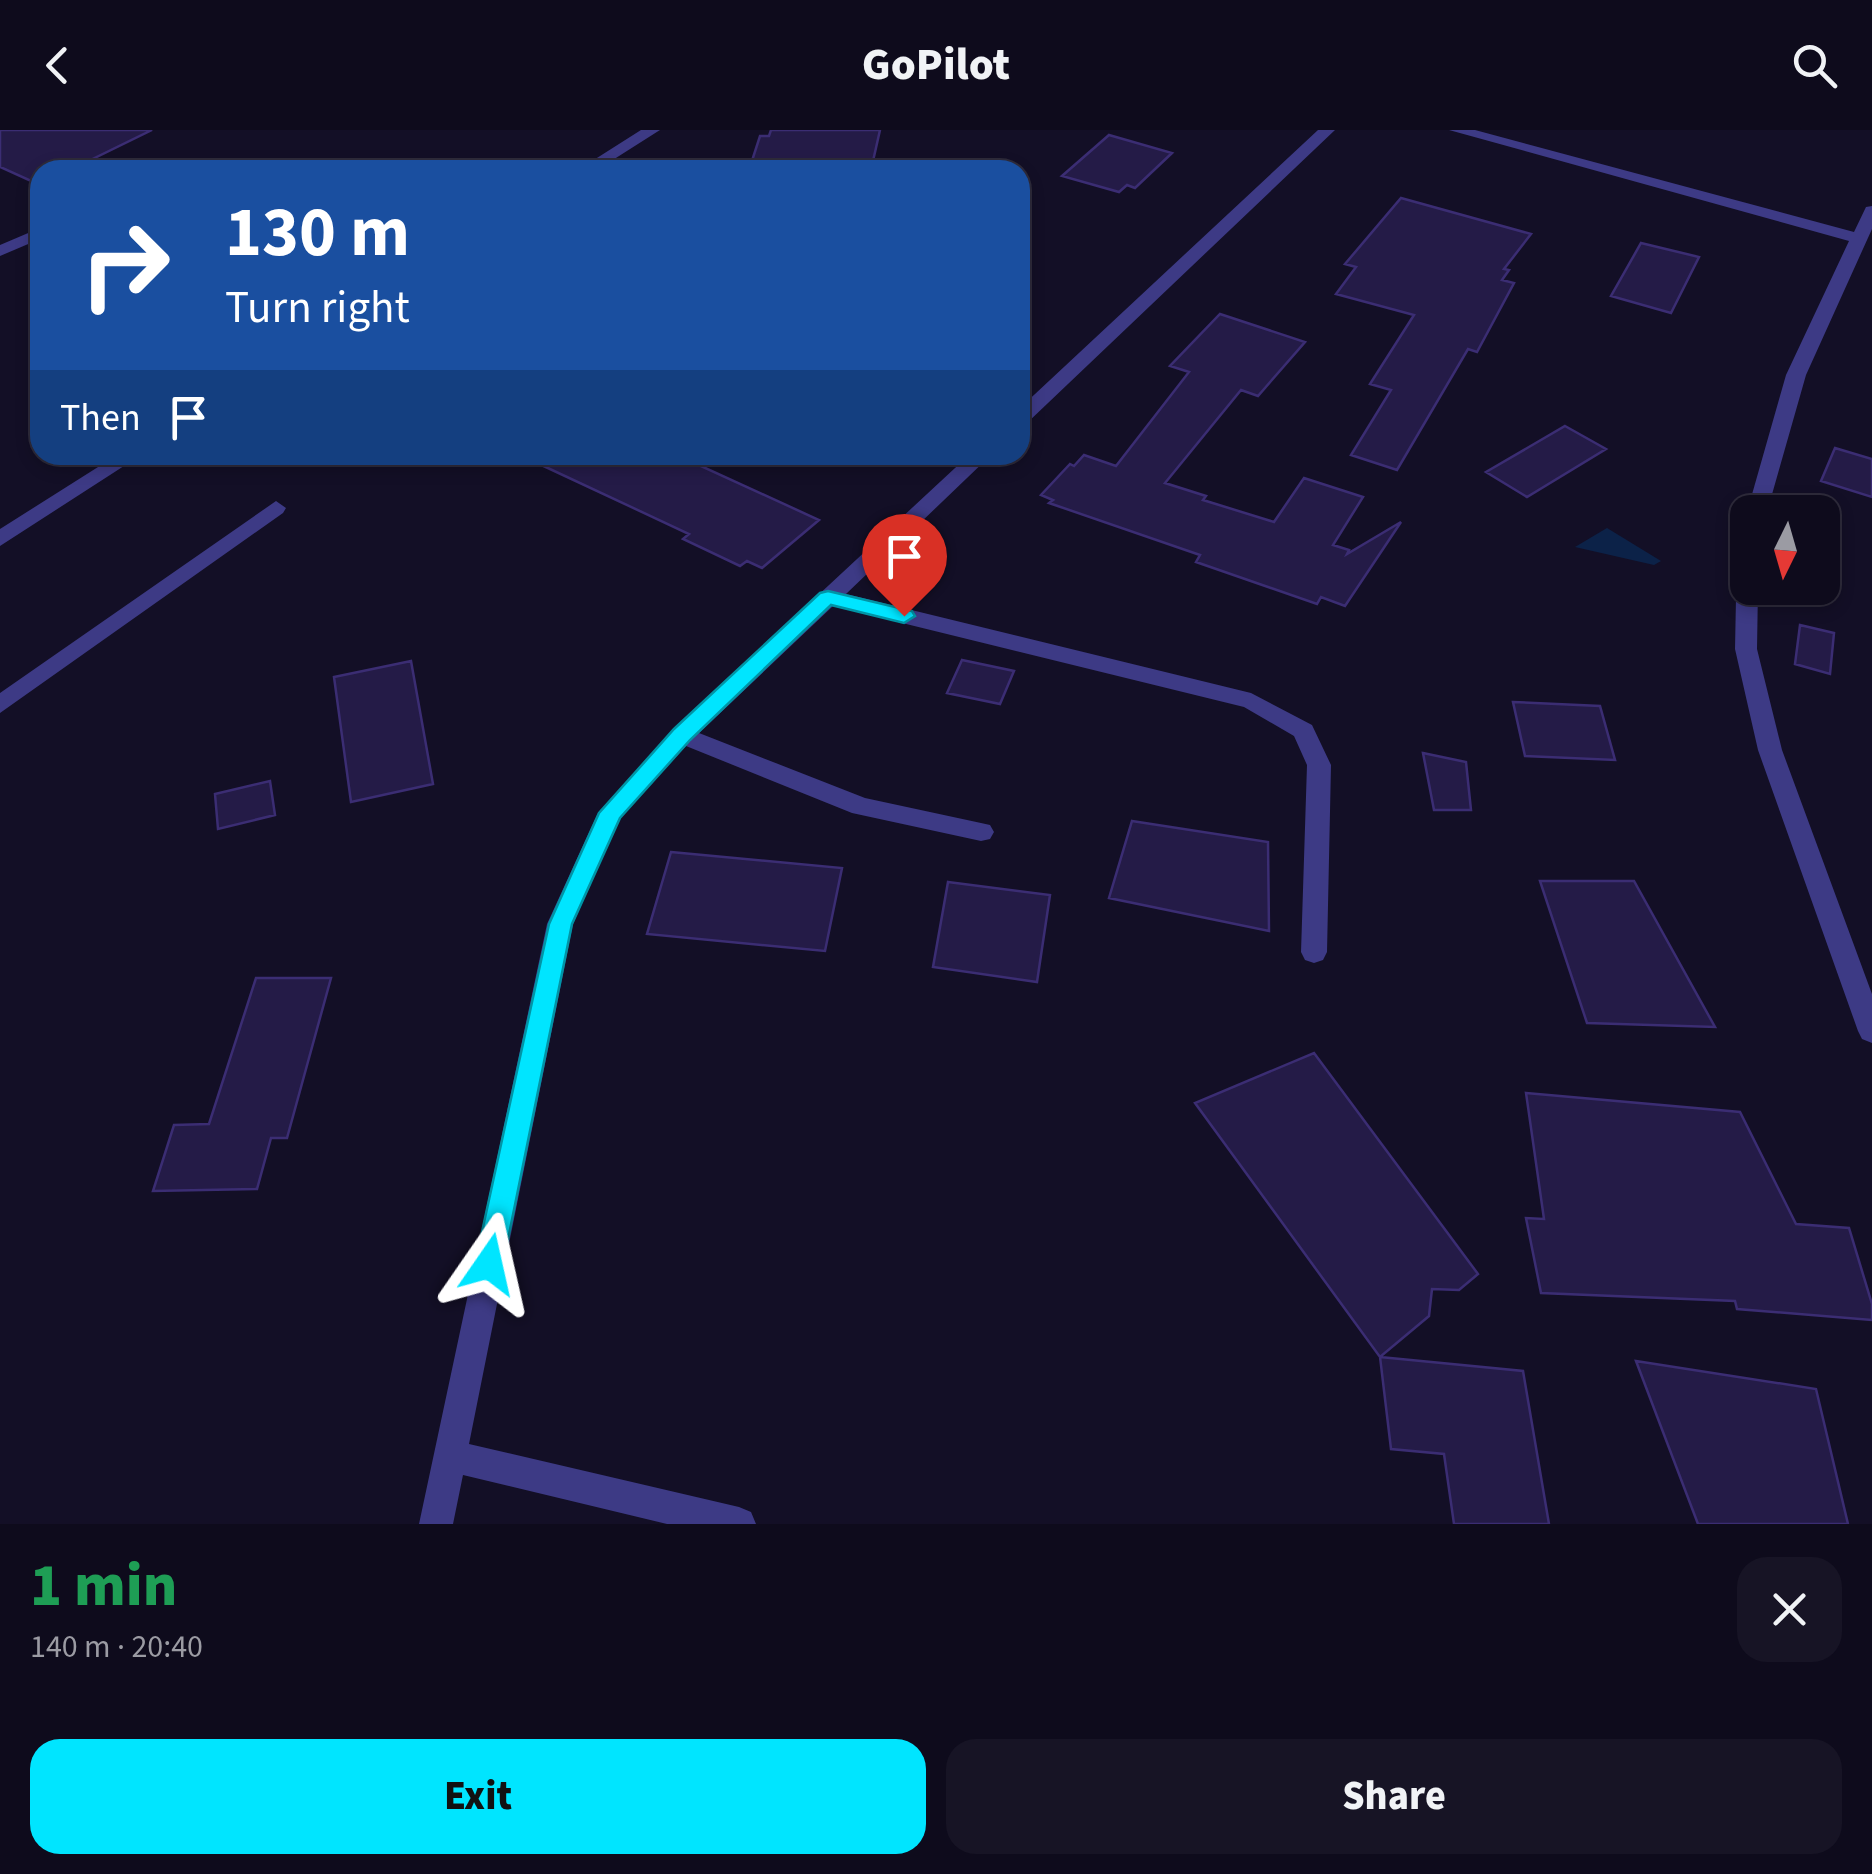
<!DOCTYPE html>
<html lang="en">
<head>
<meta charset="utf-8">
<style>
	:root { --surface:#0e0b1c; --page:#171425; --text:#f1f3f6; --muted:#9b9ba3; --line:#2e2b3b; --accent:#00e5ff }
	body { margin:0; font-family:"Source Sans 3",sans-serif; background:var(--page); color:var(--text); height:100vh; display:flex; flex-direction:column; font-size:38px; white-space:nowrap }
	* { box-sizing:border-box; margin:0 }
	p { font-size:32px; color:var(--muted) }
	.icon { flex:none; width:55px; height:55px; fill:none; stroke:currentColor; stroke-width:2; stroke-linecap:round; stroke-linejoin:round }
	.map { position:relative; height:1394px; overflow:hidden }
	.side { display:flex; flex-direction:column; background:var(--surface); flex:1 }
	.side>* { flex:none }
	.guide { position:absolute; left:30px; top:30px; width:1000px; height:305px; border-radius:30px; box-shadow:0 5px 15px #0003,0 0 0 2px var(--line); background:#1a4fa0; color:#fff; overflow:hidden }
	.needle { width:65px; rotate:185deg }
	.tools { position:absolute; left:1730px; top:365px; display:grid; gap:20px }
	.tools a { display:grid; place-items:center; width:110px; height:110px; border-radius:20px; background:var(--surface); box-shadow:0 5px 15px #0003,0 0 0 2px var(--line); font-size:50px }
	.pin { position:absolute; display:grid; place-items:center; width:85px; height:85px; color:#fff; margin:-102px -42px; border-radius:50% 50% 50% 0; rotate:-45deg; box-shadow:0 0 10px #0007 }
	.pin .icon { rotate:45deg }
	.me { position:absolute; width:110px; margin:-55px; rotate:11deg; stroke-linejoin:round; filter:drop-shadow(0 0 8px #0008) }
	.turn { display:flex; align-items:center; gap:35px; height:210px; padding:0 30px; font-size:45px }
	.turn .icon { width:130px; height:130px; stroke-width:2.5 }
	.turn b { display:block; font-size:70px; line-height:85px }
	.then { display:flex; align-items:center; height:95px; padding:0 30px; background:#0003; gap:20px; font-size:38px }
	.round { display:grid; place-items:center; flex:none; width:105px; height:105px; border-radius:30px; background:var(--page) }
	.headline { display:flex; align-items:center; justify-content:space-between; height:170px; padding:0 30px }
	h1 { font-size:60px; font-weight:800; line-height:75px; color:#1e9e55 }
	.action { display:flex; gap:20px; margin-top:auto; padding:20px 30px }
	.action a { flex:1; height:115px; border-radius:30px; background:var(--accent); color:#111; font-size:40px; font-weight:800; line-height:115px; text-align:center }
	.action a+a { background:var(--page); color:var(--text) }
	header { display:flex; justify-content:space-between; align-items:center; height:130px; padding:0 30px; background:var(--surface); font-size:45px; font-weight:800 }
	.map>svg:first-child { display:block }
	.water { fill:#0c2248 }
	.building { fill:#241b47; stroke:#3b2d73; stroke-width:2.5 }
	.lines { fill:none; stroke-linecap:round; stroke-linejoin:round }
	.minor { fill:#3d3a85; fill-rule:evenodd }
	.route { fill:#00e5ff; stroke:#0095a6; stroke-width:2.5 }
</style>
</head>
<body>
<header><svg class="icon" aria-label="back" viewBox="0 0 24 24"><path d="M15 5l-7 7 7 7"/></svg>GoPilot<svg class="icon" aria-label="search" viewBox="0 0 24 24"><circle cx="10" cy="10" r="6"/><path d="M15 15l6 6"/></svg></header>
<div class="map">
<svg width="1872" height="1394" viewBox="0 0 1872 1394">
	<rect width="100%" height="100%" fill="#130f26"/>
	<path class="water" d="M1607 398 1661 431 1654 435 1575 417Z"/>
	<path class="building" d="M0 0H152L70 40H40V55L0 37Z
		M771 0H880L871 40H749L760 6H769Z
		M1109 5 1172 23 1135 58 1127 55 1119 62 1062 46Z
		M1401 68 1531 104 1504 139 1509 140 1502 150 1514 153 1477 222 1468 219 1397 340 1351 325 1391 260 1370 254 1414 185 1336 164 1356 137 1345 134Z
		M1641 113 1699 127 1671 183 1611 166Z
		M1220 184 1305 212 1258 266 1241 260 1165 353 1206 366 1203 370 1274 392 1304 348 1363 367 1333 415 1349 420 1347 424 1401 392 1345 476 1321 467 1317 474 1196 432 1200 425 1049 373 1053 370 1041 365 1070 334 1074 336 1084 325 1116 336 1189 242 1170 236Z
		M1565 296 1606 319 1527 367 1486 342Z
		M1835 318 1872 329V367L1821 351Z
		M520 325H677L819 390 762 438 747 431 740 436 683 409 689 404Z
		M1800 495 1834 503 1830 544 1795 534Z
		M962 530 1014 541 1000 574 947 563Z
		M411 531 433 654 351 672 334 547Z
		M1513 572 1600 576 1615 630 1525 626Z
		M1423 623 1466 632 1471 680H1434Z
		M270 651 275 685 218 699 215 664Z
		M1132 691 1268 712 1269 801 1109 768Z
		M671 722 842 738 825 821 647 804Z
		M1540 751H1634L1715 897 1587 893Z
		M948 752 1050 765 1037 852 933 837Z
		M256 848H331L287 1008H271L257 1059 153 1061 174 995 209 994Z
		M1314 923 1478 1144 1459 1160 1432 1159 1429 1186 1380 1227 1195 973Z
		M1526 963 1740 982 1796 1094 1849 1098 1872 1174V1190L1737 1179 1735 1171 1541 1163 1526 1088 1544 1089Z
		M1380 1227 1523 1241 1549 1394H1454L1444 1324 1391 1319Z
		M1636 1231 1816 1259 1848 1394H1698Z"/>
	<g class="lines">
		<path class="minor" d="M641 0H660L597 40H578Z
			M1318 0H1335L1027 293 1020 295V278Z
			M1449 0H1475L1854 102 1866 77 1872 76V99L1806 245 1767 382H1747L1786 245 1849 111Z
			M40 98V109L0 126V115Z
			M117 325H141L0 416V399Z
			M969 325H991L846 464 1251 563 1312 595 1331 635 1327 822 1323 830 1314 833 1305 830 1301 822 1307 635 1294 606 1244 577 833 476 699 603 865 668 981 693 990 695 994 702 990 709 981 711 852 683 686 616 620 688 573 794 469 1314 739 1377 751 1382 756 1394H667L463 1345 453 1394H419L547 794 598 683 674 599Z
			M276 371 286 378 283 383 0 583V563Z
			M1748 409V458H1758L1757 519 1782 620 1872 864V913L1862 909 1858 901 1758 620 1735 519 1737 416Z"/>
	</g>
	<path class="route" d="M828 461 912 481 915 486 904 493 831 475 690 610 620 688 572 794 503 1134 499 1143 489 1147 479 1143 475 1134 549 794 599 683 674 599 820 463Z"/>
</svg>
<div class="tools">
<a><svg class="needle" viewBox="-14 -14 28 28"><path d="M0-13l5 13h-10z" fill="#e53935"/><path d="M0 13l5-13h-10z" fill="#9b9ba3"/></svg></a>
</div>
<div class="pin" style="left:904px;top:486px;background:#d93025"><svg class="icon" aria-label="arrive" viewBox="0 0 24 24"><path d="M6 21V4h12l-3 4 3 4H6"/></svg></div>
<svg class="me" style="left:489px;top:1134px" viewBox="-20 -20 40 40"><path d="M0-17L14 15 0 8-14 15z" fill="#00e5ff" stroke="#fff" stroke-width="4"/></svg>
<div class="guide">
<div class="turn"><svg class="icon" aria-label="right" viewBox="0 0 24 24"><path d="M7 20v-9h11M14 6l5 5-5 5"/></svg><div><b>130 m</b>Turn right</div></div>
<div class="then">Then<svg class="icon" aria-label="arrive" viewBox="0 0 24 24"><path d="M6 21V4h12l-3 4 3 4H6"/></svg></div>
</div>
</div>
<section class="side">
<div class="headline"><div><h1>1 min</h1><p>140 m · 20:40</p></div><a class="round"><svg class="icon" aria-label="close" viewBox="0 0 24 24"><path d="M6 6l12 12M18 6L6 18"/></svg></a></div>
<div class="action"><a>Exit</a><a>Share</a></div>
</section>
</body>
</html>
